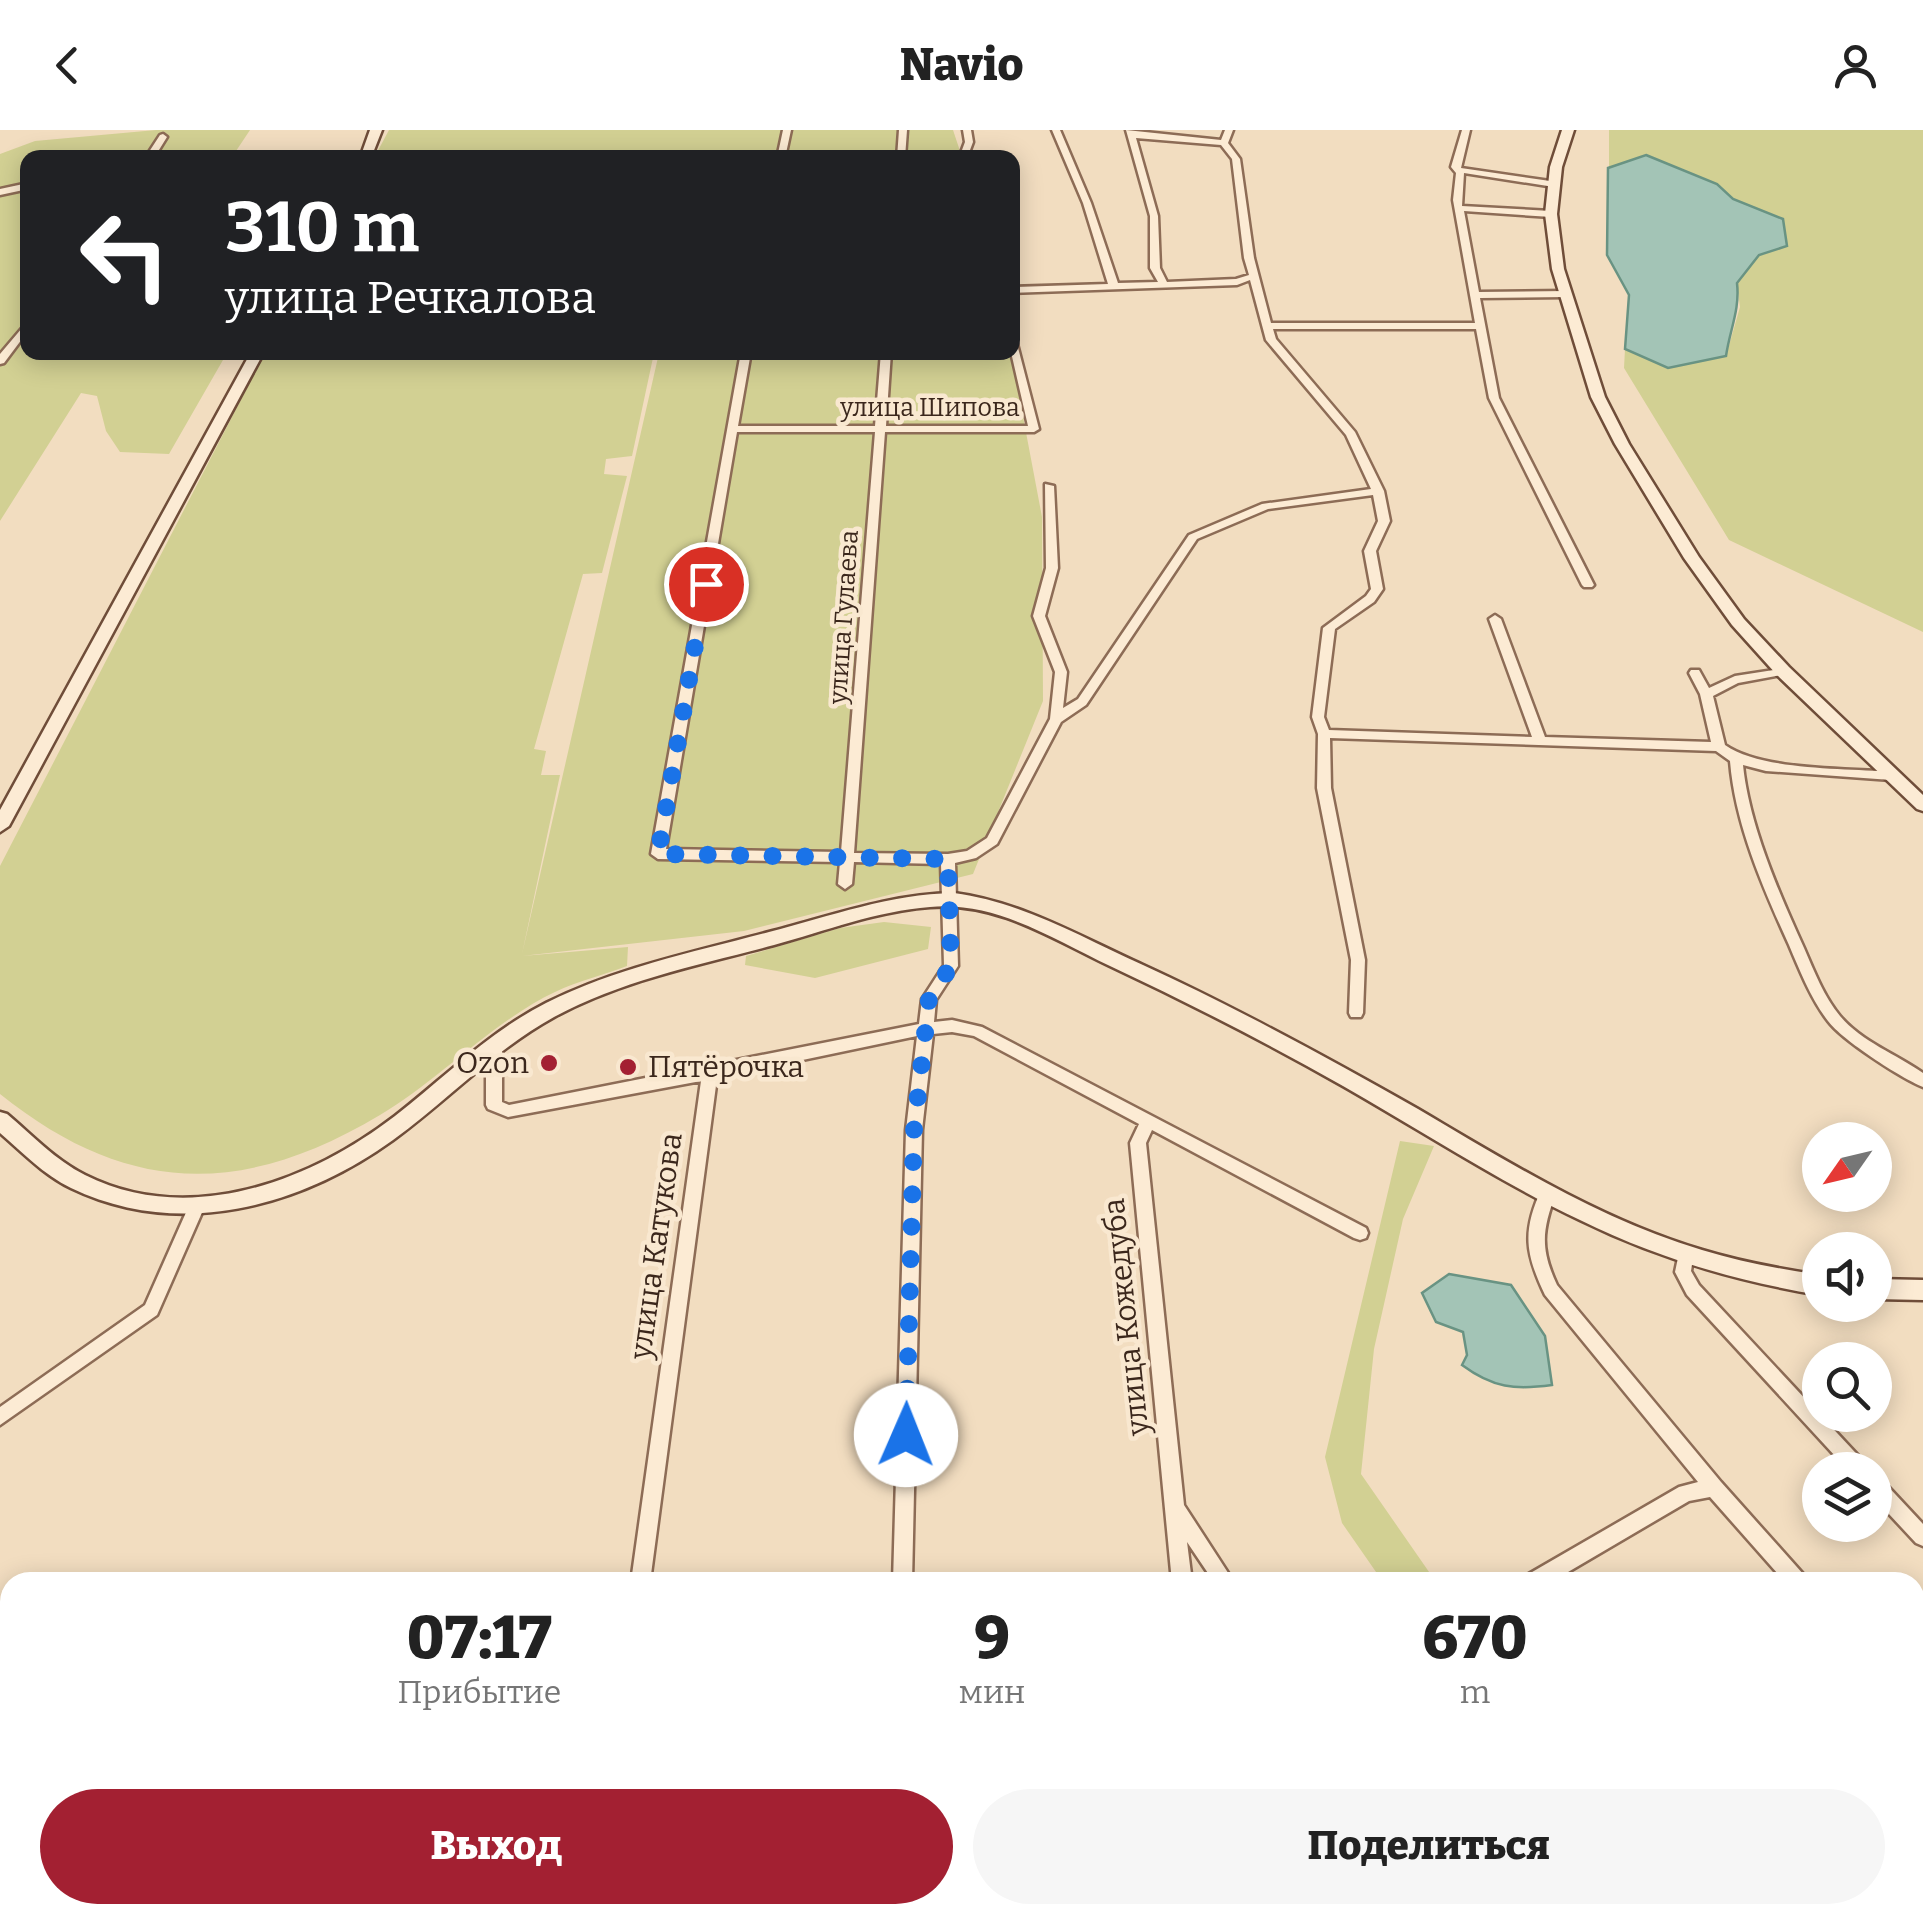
<!DOCTYPE html>
<html lang="ru">
<head>
<meta charset="utf-8">
<style>
	:root { --surface:#fff; --page:#f6f6f6; --text:#222; --muted:#767676; --accent:#a32032 }
	body { margin:0; font-family:Bitter,serif; background:var(--page); color:var(--text); height:100vh; display:flex; flex-direction:column; font-size:38px; white-space:nowrap }
	* { box-sizing:border-box; margin:0 }
	p { font-size:32px; color:var(--muted) }
	.icon { flex:none; width:55px; height:55px; fill:none; stroke:currentColor; stroke-width:2; stroke-linecap:round; stroke-linejoin:round }
	.map { position:relative; flex:1; overflow:hidden }
	.details { position:absolute; left:0px; top:1442px; width:1925px; height:352px; display:flex; flex-direction:column; background:var(--surface); border-radius:30px 30px 0 0; box-shadow:0 5px 25px #0003 }
	.details>* { flex:none }
	.banner { position:absolute; left:20px; top:20px; width:1000px; height:210px; border-radius:20px; box-shadow:0 5px 25px #0003; background:#202124; color:#fff; overflow:hidden }
	.needle { width:65px; rotate:236deg }
	.controls { position:absolute; left:1802px; top:992px; display:grid; gap:20px }
	.controls a { display:grid; place-items:center; width:90px; height:90px; border-radius:50%; background:var(--surface); box-shadow:0 5px 25px #0003; font-size:50px }
	.pin { position:absolute; display:grid; place-items:center; width:85px; height:85px; color:#fff; margin:-42px; border:5px solid #fff; border-radius:50%; box-shadow:0 2px 10px #0007 }
	.me { position:absolute; width:110px; margin:-55px; rotate:1deg; stroke-linejoin:round; filter:drop-shadow(0 0 8px #0008) }
	.turn { display:flex; align-items:center; gap:35px; height:210px; padding:0 40px; font-size:45px }
	.turn .icon { width:130px; height:130px; stroke-width:2.5 }
	.turn b { display:block; font-size:70px; line-height:85px }
	.eta { display:flex; justify-content:space-evenly; align-items:center; height:170px; text-align:center }
	.eta b { font-size:60px; font-weight:800; line-height:70px }
	.primary-button { display:flex; gap:20px; margin-top:auto; padding:20px 40px }
	.primary-button a { flex:1; height:115px; border-radius:60px; background:var(--accent); color:#fff; font-size:40px; font-weight:800; line-height:115px; text-align:center }
	.primary-button a+a { background:var(--page); color:var(--text) }
	header { display:flex; justify-content:space-between; align-items:center; height:130px; padding:0 40px; background:var(--surface); font-size:45px; font-weight:800 }
	.map>svg:first-child { display:block }
	.green { fill:#d2d093 }
	.water { fill:#a3c4b6; stroke:#699383; stroke-width:2.5 }
	.lines { fill:none; stroke-linecap:round; stroke-linejoin:round }
	.street-casing { stroke:#8d6c56; stroke-width:5 }
	.secondary-casing { stroke:#6f4d39; stroke-width:5 }
	.street { fill:#fcebd4; fill-rule:evenodd }
	.secondary { fill:#fcebd4; fill-rule:evenodd }
	.route { stroke:#1a73e8; stroke-width:18; stroke-dasharray:0 32.4 }
	.poi-dot { fill:#a32032; stroke:#f9e8d0; stroke-width:4 }
	.labels { text-anchor:middle; stroke-width:9; stroke-linejoin:round; paint-order:stroke }
	.far-street-label { font-size:25px; fill:#3b271c; stroke:#f9e8d0 }
	.poi-label { font-size:30px; fill:#3b271c; stroke:#f9e8d0; text-anchor:end }
	.street-label { font-size:30px; fill:#3b271c; stroke:#f9e8d0 }
</style>
</head>
<body>
<header><svg class="icon" aria-label="back" viewBox="0 0 24 24"><path d="M15 5l-7 7 7 7"/></svg>Navio<svg class="icon" aria-label="person" viewBox="0 0 24 24"><circle cx="12" cy="8" r="4"/><path d="M4 21q1-7 8-7t8 7"/></svg></header>
<div class="map">
<svg width="1923" height="1793" viewBox="0 0 1923 1793">
	<rect width="100%" height="100%" fill="#f2ddc0"/>
	<path class="green" d="M156 0H250L232 27 28 28V222L227 223 169 324 120 322 106 301 97 266 81 263 0 391V24L35 11Z
		M389 0H953L962 27 374 28Z
		M1609 0H1923V502L1729 410 1624 238 1625 219 1668 238 1726 226 1740 177 1737 154 1783 89 1733 69 1717 54 1646 25 1609 38Z
		M265 223H654L632 326 606 329 604 344 627 346 602 443 583 444 534 619 546 621 541 645H560L522 824 659 223H1011L1042 387 1043 571 973 744 744 801 522 826 628 817 627 836C604 845 578 851 555 862 495 890 438 951 380 985 241 1068 126 1065 0 964V736Z
		M884 792 931 797 928 819 815 848 745 835 746 826 840 798Z
		M1400 1011 1434 1016 1403 1089 1374 1219 1361 1344 1436 1452H1383L1342 1393 1325 1327Z"/>
	<path class="water" d="M1646 25 1717 54 1733 69 1783 89 1787 116 1759 125 1737 153C1740 180 1730 199 1726 226L1668 238 1625 219 1629 165 1607 125 1608 38Z
		M1449 1144 1511 1155 1545 1206 1552 1255C1515 1260 1493 1258 1462 1235L1467 1225 1463 1202 1436 1192 1422 1163Z"/>
	<g class="lines">
		<defs>
			<path id="street" d="M783 0H791L785 28H777Z
				M899 0H907L905 28H897Z
				M963 0H971L973 12 967 28H959L965 12Z
				M1052 0H1060L1091 73 1118 153 1158 152 1150 138V86L1126 0 1221 10 1225 0H1233L1228 13 1240 29 1254 128 1271 193H1475L1453 70 1456 43 1451 37 1462 0H1470L1461 38 1557 52 1558 54 1554 57 1464 43 1462 76 1551 81 1555 84 1551 87 1464 81 1479 162 1566 161 1571 164 1566 167 1480 168 1499 268 1594 455 1592 457H1584L1582 455 1489 268 1476 199H1273L1276 209 1355 302 1384 361 1390 391 1376 421 1383 459 1374 472 1335 499 1324 587 1329 600 1532 607 1489 489 1495 485 1501 489 1545 607 1711 612 1700 564 1689 543 1691 540H1699L1709 558 1735 546 1787 538V544L1738 553 1713 566 1725 615C1763 641 1844 638 1891 642L1898 646 1891 650 1766 641 1743 635C1749 695 1779 763 1804 818 1814 841 1824 867 1840 886 1862 912 1896 924 1923 943V957C1901 948 1842 910 1828 891 1811 869 1800 841 1789 815 1763 758 1735 694 1730 631L1716 621 1330 608 1331 658 1365 830 1363 883 1361 887H1351L1349 883 1351 830 1317 658 1318 604 1312 587 1323 498 1366 466 1371 459 1364 421 1378 391 1373 365 1268 379 1197 409 1086 575 1061 592 997 714 976 728 955 733 958 836 936 870 934 892 952 890 982 897 1366 1098 1368 1103 1366 1108 1360 1110 1354 1108 1152 1000 1146 1013 1184 1375 1234 1452H1214L1187 1412 1192 1452H1172L1130 1013 1139 994 974 906 952 902 933 904 922 1000 912 1452H893L906 1000 917 906 717 948 650 1452H631L701 951 508 987 488 979 486 975V917L489 913H499L502 917V972L509 975 919 894 922 869 944 835 941 734 854 732 852 754 845 759 838 754 840 732 658 729 651 724 741 222H751L738 296H875L881 222H891L886 296H1028L1011 222H1012V205L1015 206 1039 299 1034 302H885L854 723 948 724 967 721 987 708 1050 589 1055 542 1033 486 1046 438 1045 354 1054 356 1058 438 1045 486 1067 542 1063 578 1078 569 1189 405 1262 374 1371 359 1346 305 1266 210 1250 150 1237 155 1012 163V157L1108 154 1083 73ZM1136 8 1221 15 1232 29 1244 128 1249 145 1236 149 1167 152 1160 138 1158 86ZM737 302H875L841 722 666 719Z
				M163 4 167 7 154 28H145L160 5Z
				M28 53V59L0 65V59Z
				M28 191V201L4 233 0 234V224Z
				M1548 1056 1554 1058 1556 1063C1542 1100 1540 1119 1557 1155L1721 1352 1804 1445 1806 1452H1785L1710 1367 1689 1371 1551 1452H1525L1527 1445 1679 1357 1698 1352 1545 1165C1525 1123 1522 1101 1542 1058Z
				M196 1071 202 1073 204 1078 157 1185 0 1295V1277L145 1175 188 1078 190 1073Z
				M1685 1121 1691 1123 1693 1128 1691 1141 1699 1155 1866 1334 1869 1340H1848L1687 1165 1675 1142 1679 1123Z
				M1875 1347 1882 1350 1923 1394V1416L1916 1413 1875 1369Z
				M1915 1576 1923 1580V1605L1915 1601Z
				M286 1785H308L306 1793H284Z
				M581 1785H603L602 1793H580Z
				M883 1785H905V1793H883Z
				M1202 1785H1224L1225 1793H1203Z
				M1429 1785H1452L1456 1793H1433Z"/>
			<path id="secondary" d="M370 0H382L371 28H360Z
				M1562 0H1574L1562 37 1557 84 1564 139 1605 267 1629 314 1699 427 1744 489 1789 537 1923 665V681L1917 679 1777 545 1732 495 1684 428 1615 314 1591 267 1552 139 1545 84 1550 37Z
				M251 222H264L9 696 0 702V680Z
				M954 763C1022 772 1081 807 1143 835 1237 878 1328 928 1418 979 1508 1032 1601 1090 1702 1120 1741 1132 1780 1139 1820 1145V1165C1736 1151 1657 1128 1580 1090 1498 1051 1422 1001 1343 956 1267 913 1189 873 1110 836 1053 809 996 771 930 777 877 781 825 801 774 815 699 835 622 850 554 887 494 920 448 970 393 1010 300 1077 179 1110 71 1058 44 1045 22 1022 0 1003V982L7 984C32 1005 55 1030 85 1045 189 1097 309 1052 395 986 445 947 489 902 546 873 616 838 694 822 769 802 831 786 890 764 954 763Z
				M1875 1149 1923 1150V1170L1875 1169Z"/>
		</defs>
		<use href="#street" class="street-casing"/>
		<use href="#secondary" class="secondary-casing"/>
		<use href="#street" class="street"/>
		<use href="#secondary" class="secondary"/>
	</g>
	<g class="lines">
		<path class="route" d="M706 454 658 724 948 729 951 836 929 869 914 1000 906 1305"/>
	</g>
	<g class="poi-dot">
		<circle cx="549" cy="933" r="10"/>
		<circle cx="628" cy="937" r="10"/>
	</g>
	<g class="labels">
		<g class="far-street-label">
			<text x="930" y="286">улица Шипова</text>
			<text transform="translate(843 487) rotate(-86)" y="9">улица Гулаева</text>
		</g>
		<g class="poi-label">
			<text x="529" y="943">Ozon</text>
			<text x="648" y="947" text-anchor="start">Пятёрочка</text>
		</g>
		<g class="street-label">
			<text transform="translate(656 1116) rotate(-82)" y="10">улица Катукова</text>
			<text transform="translate(1126 1187) rotate(-96)" y="10">улица Кожедуба</text>
		</g>
	</g>
</svg>
<div class="controls">
<a><svg class="needle" viewBox="-14 -14 28 28"><path d="M0-13l5 13h-10z" fill="#e53935"/><path d="M0 13l5-13h-10z" fill="#767676"/></svg></a>
<a><svg class="icon" aria-label="sound" viewBox="0 0 24 24"><path d="M4 9h4l5-4v14l-5-4H4zM17 9q2 3 0 6"/></svg></a>
<a><svg class="icon" aria-label="search" viewBox="0 0 24 24"><circle cx="10" cy="10" r="6"/><path d="M15 15l6 6"/></svg></a>
<a><svg class="icon" aria-label="layers" viewBox="0 0 24 24"><path d="M12 4l9 5-9 5-9-5zM3 14l9 5 9-5"/></svg></a>
</div>
<div class="pin" style="left:706px;top:454px;background:#d93025"><svg class="icon" aria-label="arrive" viewBox="0 0 24 24"><path d="M6 21V4h12l-3 4 3 4H6"/></svg></div>
<svg class="me" style="left:906px;top:1305px" viewBox="-20 -20 40 40"><circle r="19" fill="#fff"/><path d="M0-13L10 11 0 6-10 11z" fill="#1a73e8"/></svg>
<div class="banner">
<div class="turn"><svg class="icon" aria-label="left" viewBox="0 0 24 24"><path d="M17 20v-9H6M10 6l-5 5 5 5"/></svg><div><b>310 m</b>улица Речкалова</div></div>
</div>
<section class="details">
<div class="eta">
<div><b>07:17</b><p>Прибытие</p></div>
<div><b>9</b><p>мин</p></div>
<div><b>670</b><p>m</p></div>
</div>
<div class="primary-button"><a>Выход</a><a>Поделиться</a></div>
</section>
</div>
</body>
</html>
